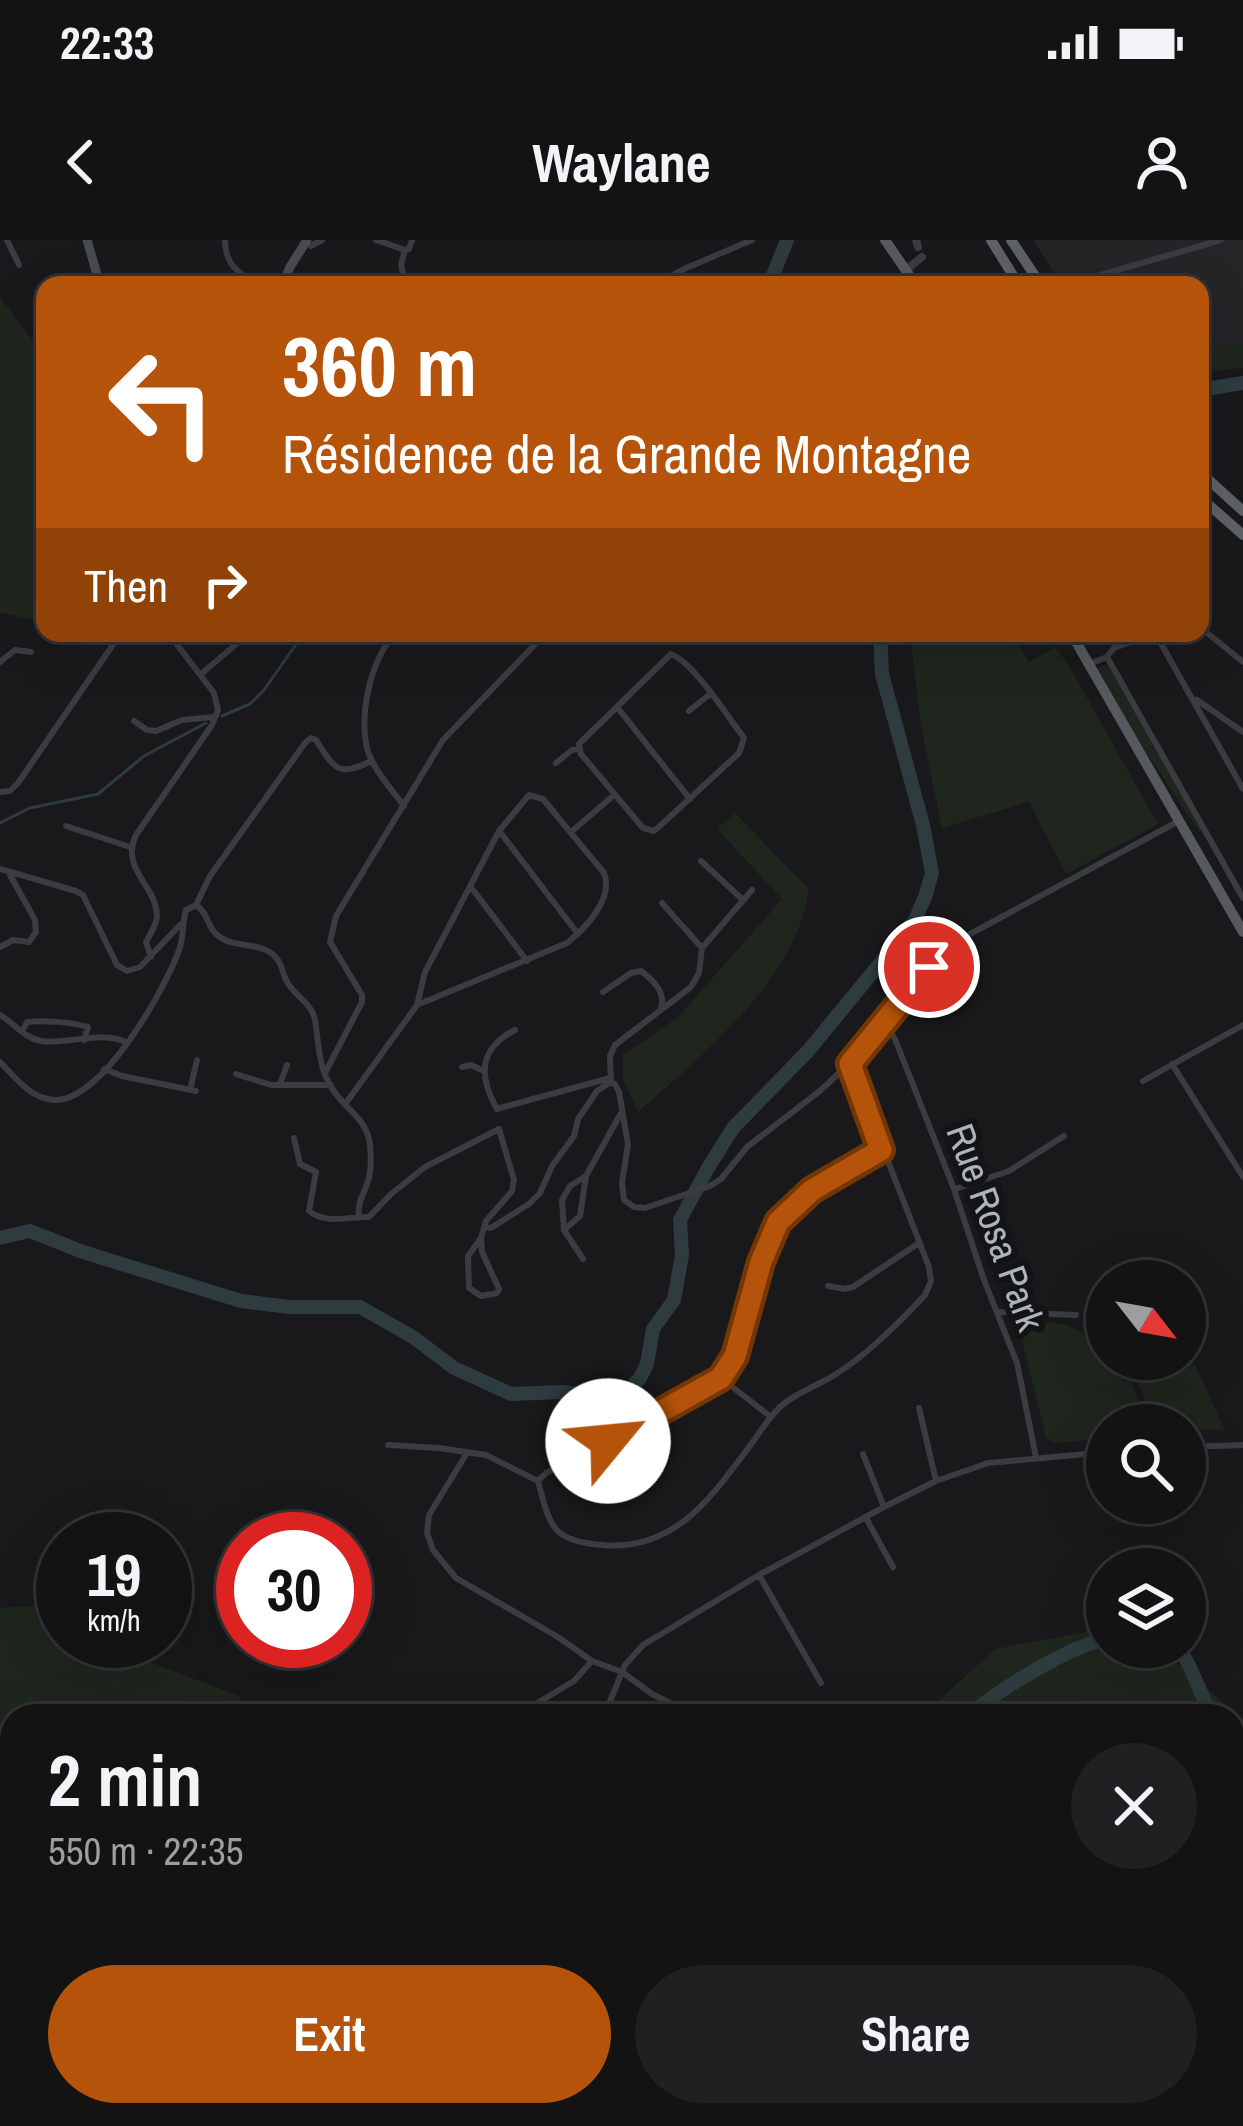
<!DOCTYPE html>
<html lang="en">
<head>
<meta charset="utf-8">
<style>
	:root { --surface:#131314; --page:#202022; --text:#f1f3f6; --muted:#9d9ea0; --line:#323234; --accent:#b45309 }
	body { margin:0; font-family:"Archivo Narrow",sans-serif; background:var(--page); color:var(--text); height:100vh; display:flex; flex-direction:column; font-size:45px; white-space:nowrap }
	* { box-sizing:border-box; margin:0 }
	p { font-size:39px; color:var(--muted) }
	.icon { flex:none; width:66px; height:66px; fill:none; stroke:currentColor; stroke-width:2; stroke-linecap:round; stroke-linejoin:round }
	.map { position:relative; flex:1; overflow:hidden }
	.drawer { position:absolute; left:0px; top:1464px; width:1245px; height:423px; display:flex; flex-direction:column; background:var(--surface); border-radius:36px 36px 0 0; box-shadow:0 12px 48px #0002,0 0 0 3px var(--line) }
	.drawer>* { flex:none }
	.hud { position:absolute; left:36px; top:36px; width:1173px; height:366px; border-radius:24px; box-shadow:0 12px 48px #0002,0 0 0 3px var(--line); background:#b45309; color:#fff; overflow:hidden }
	.needle { width:78px; rotate:121deg }
	.fabs { position:absolute; left:1086px; top:1020px; display:grid; gap:24px }
	.fabs a { display:grid; place-items:center; width:120px; height:120px; border-radius:50%; background:var(--surface); box-shadow:0 12px 48px #0002,0 0 0 3px var(--line); font-size:60px }
	.speed { position:absolute; left:36px; top:1272px; display:flex; gap:24px; font-size:60px; font-weight:700; text-align:center }
	.speed>* { display:grid; place-content:center; width:156px; height:156px; border-radius:50%; background:var(--surface); box-shadow:0 12px 48px #0002,0 0 0 3px var(--line); line-height:1 }
	.speed small { font-size:30px; font-weight:400 }
	.speed .limit { border:18px solid #d22; background:#fff; color:#111 }
	.pin { position:absolute; display:grid; place-items:center; width:102px; height:102px; color:#fff; margin:-51px; border:6px solid #fff; border-radius:50%; box-shadow:0 3px 12px #0007 }
	.me { position:absolute; width:132px; margin:-66px; rotate:62deg; stroke-linejoin:round; filter:drop-shadow(0 0 9px #0008) }
	.turn { display:flex; align-items:center; gap:42px; height:252px; padding:0 48px; font-size:54px }
	.turn .icon { width:156px; height:156px; stroke-width:2.5 }
	.turn b { display:block; font-size:84px; line-height:102px }
	.then { display:flex; align-items:center; height:114px; padding:0 48px; background:#0003; gap:24px; font-size:45px }
	.round { display:grid; place-items:center; flex:none; width:126px; height:126px; border-radius:63px; background:var(--page) }
	.head { display:flex; align-items:center; justify-content:space-between; height:204px; padding:0 48px }
	h1 { font-size:72px; font-weight:700; line-height:90px }
	.action { display:flex; gap:24px; margin-top:auto; padding:24px 48px }
	.action a { flex:1; height:138px; border-radius:72px; background:var(--accent); color:#fff; font-size:48px; font-weight:700; line-height:138px; text-align:center }
	.action a+a { background:var(--page); color:var(--text) }
	.status { display:flex; justify-content:space-between; align-items:center; height:84px; padding:0 60px; background:var(--surface); direction:ltr }
	.status svg { height:33px; fill:currentColor }
	header { display:flex; justify-content:space-between; align-items:center; height:156px; padding:0 48px; background:var(--surface); font-size:54px; font-weight:700 }
	.map>svg:first-child { display:block }
	.built { fill:#252528 }
	.green { fill:#1f261e }
	.lines { fill:none; stroke-linecap:round; stroke-linejoin:round }
	.stream { stroke:#2e3b3f; stroke-width:3 }
	.river { stroke:#2e3b3f; stroke-width:14 }
	.minor { stroke:#3a3c40; stroke-width:6 }
	.tertiary { stroke:#3a3c40; stroke-width:8 }
	.secondary { stroke:#484b50; stroke-width:9 }
	.primary { stroke:#565a5f; stroke-width:10 }
	.trunk { stroke:#5e6268; stroke-width:10 }
	.route-casing { stroke:#753606; stroke-width:30 }
	.route { stroke:#b45309; stroke-width:21 }
	.labels { text-anchor:middle; stroke-width:12; stroke-linejoin:round; paint-order:stroke }
	.street-label { font-size:39px; fill:#abb3bb; stroke:#141416 }
</style>
</head>
<body>
<div class="status"><b>22:33</b><svg viewBox="0 0 49 12"><path d="M0 12V9h3v3zM5 12V6h3v6zM10 12V3h3v9zM15 12V0h3v12zM26 1h20v11H26zM47 4h2v5h-2z"/></svg></div>
<header><svg class="icon" aria-label="back" viewBox="0 0 24 24"><path d="M15 5l-7 7 7 7"/></svg>Waylane<svg class="icon" aria-label="person" viewBox="0 0 24 24"><circle cx="12" cy="8" r="4"/><path d="M4 21q1-7 8-7t8 7"/></svg></header>
<div class="map">
<svg width="1243" height="1886" viewBox="0 0 1243 1886">
	<rect width="100%" height="100%" fill="#19191b"/>
	<path class="built" d="M1033 0H1243V103L1200 108V45H1062Z"/>
	<path class="green" d="M0 57 45 117V383L0 372Z
		M1243 103V128L1200 132V108Z
		M910 393H1012L1029 422 1055 407 1068 424 1158 584 1066 634 1029 562 942 588 921 487Z
		M1107 424 1203 591 1200 593 1135 495 1098 428Z
		M735 573 809 649C797 739 703 815 638 872L623 839V815L677 778 782 659 717 589Z
		M1017 1081 1065 1084 1102 1103 1093 1111 1124 1141 1130 1139 1147 1185H1107V1199L1053 1203 1046 1197Z
		M1187 1108 1225 1190 1185 1189V1185H1155L1136 1137 1168 1119H1185Z
		M63 1364V1401H127L130 1415 240 1456 245 1476H12V1807L0 1812V1368Z
		M1107 1388V1407H1158L1243 1479V1886H367L376 1875H1233V1476H922L995 1409Z"/>
	<g class="lines">
		<path class="stream" d="M222 476 250 464 264 450 304 393
			M0 583 30 568 98 554 144 516 206 483"/>
		<path class="river" d="M769 45 787 0
			M1200 150 1243 143
			M0 998 30 991 83 1012 241 1061 289 1067H360L413 1097 454 1128 511 1154 563 1152 599 1157 628 1150 640 1138 647 1124 653 1089 674 1060 682 1015 680 980 708 928 733 888 808 811 882 721 915 680 925 657 932 633 923 585 882 434 880 393
			M1178 1407C1194 1429 1199 1452 1212 1476
			M969 1476C998 1450 1069 1406 1107 1399
			M1233 1498 1243 1506
			M497 1886 504 1875"/>
		<path class="minor" d="M7 0 19 25
			M225 0C225 24 237 31 255 45
			M376 0 405 10 409 9 412 0
			M311 6 322 0
			M405 10 401 25 406 45
			M655 45 684 29 752 0
			M1066 45 1221 0
			M1200 319 1208 325V330L1200 335
			M1200 387 1243 422
			M396 393C370 417 355 486 371 519 378 535 393 551 404 566
			M1155 393 1243 549
			M671 414C695 424 727 476 744 498L739 513 661 585 654 591 643 588 581 514 579 504Z
			M1107 417 1243 658
			M0 422 15 410 31 412
			M1089 424 1107 417 1114 408 1155 393
			M201 434 240 401
			M1197 460 1243 492
			M617 467 690 559
			M689 471 710 454
			M134 481 147 490 156 491 182 480 215 477
			M556 523 572 510 579 509
			M0 552 10 551 18 543 121 393
			M66 586 130 607
			M500 592 578 694
			M571 592 614 555
			M701 621 742 659
			M0 629 76 651 83 655 117 725 127 731 140 727 180 685
			M471 647 527 721
			M662 663 702 708
			M196 665C208 673 207 685 216 694 231 708 251 702 268 711 282 719 281 730 287 742 295 756 312 763 315 780 319 804 318 829 334 851 347 871 366 878 370 904 371 916 372 930 368 941 364 954 357 963 359 976
			M0 707 13 700 29 702 36 692 35 680 9 633
			M151 717 146 702C150 694 157 685 157 676 156 644 120 630 136 595L212 485 218 470 214 453 168 393
			M603 752 631 733 641 731C653 740 666 752 661 768
			M0 775C14 783 24 798 41 801 69 805 103 789 128 803
			M884 783 895 799 954 949 984 1040 1017 1123 1036 1217
			M515 790C479 808 478 836 497 869L610 838
			M22 792 27 782C45 780 70 782 88 787L84 800
			M0 822C15 837 30 858 53 860 101 864 167 747 180 707 184 694 182 683 186 670L196 665 210 636 305 503 311 498 316 500C334 528 338 538 371 521
			M850 823 929 1027 931 1041 925 1055C899 1083 868 1114 836 1134 818 1146 796 1152 780 1167 769 1177 761 1191 752 1203 712 1256 676 1312 601 1305 552 1300 550 1287 538 1241L546 1233 721 1138 735 1116 761 1022 779 983 812 950 882 910
			M1172 824 1243 937
			M462 827 471 825 484 831
			M104 829 122 836 196 851
			M325 833 362 762V755L330 702 336 676 443 500 546 393
			M236 834 271 845H331
			M1143 841 1243 785
			M611 843 615 844 619 852 628 904 622 943 624 960 634 967 645 968 710 946 721 939 747 907 821 850 850 823 929 727 961 699 1177 582
			M611 843 610 816 615 805 691 747 699 733 702 708 752 650
			M280 844 287 825
			M190 850 197 820
			M346 863 417 765 425 732 499 591 529 555 543 559 604 633C614 658 586 688 567 703L417 765
			M294 898 300 924 316 932 309 971C326 985 351 976 369 977L391 954 425 927 499 889 514 940 512 951 486 981 481 998 468 1016 469 1048 481 1056 497 1053 499 1049 482 1012 481 998
			M955 949 1009 931 1064 896
			M485 987 491 988 529 964 540 953 552 926 574 896 578 879 597 851 609 843
			M564 990 580 976 586 936
			M583 1019 564 990 562 960 570 946 586 936 621 873
			M828 1046 845 1049 853 1047 919 1003
			M998 1072 1076 1075
			M722 1139 771 1177
			M919 1168 936 1241
			M388 1205 439 1208 486 1215 538 1241
			M1185 1207 1243 1205
			M467 1213 429 1275 427 1293 433 1310 456 1338 558 1397 592 1421
			M863 1214 884 1267
			M866 1278 893 1327
			M759 1335 821 1443
			M516 1476 574 1441 592 1421 622 1432 652 1454 686 1471 715 1473
			M604 1476 625 1425 643 1405 759 1335 884 1267 936 1241 988 1223 1107 1212
			M294 1886 301 1875"/>
		<path class="tertiary" d="M916 0 918 7
			M906 30 922 17"/>
		<path class="secondary" d="M87 0 100 45
			M282 45 290 27 307 0"/>
		<path class="primary" d="M885 0 916 45
			M1071 393 1243 692"/>
		<path class="trunk" d="M991 0 1019 45
			M1011 0 1041 45
			M1200 232 1243 271
			M1200 257 1243 295"/>
	</g>
	<g class="lines">
		<defs>
			<path id="route" d="M608 1201 721 1138 735 1116 761 1022 778 982 812 950 881 910 850 824 929 727"/>
		</defs>
		<use href="#route" class="route-casing"/>
		<use href="#route" class="route"/>
	</g>
	<g class="labels">
		<g class="street-label">
			<text transform="translate(996 987) rotate(70)" y="14">Rue Rosa Park</text>
		</g>
	</g>
</svg>
<div class="fabs">
<a><svg class="needle" viewBox="-14 -14 28 28"><path d="M0-13l5 13h-10z" fill="#e53935"/><path d="M0 13l5-13h-10z" fill="#9d9ea0"/></svg></a>
<a><svg class="icon" aria-label="search" viewBox="0 0 24 24"><circle cx="10" cy="10" r="6"/><path d="M15 15l6 6"/></svg></a>
<a><svg class="icon" aria-label="layers" viewBox="0 0 24 24"><path d="M12 4l9 5-9 5-9-5zM3 14l9 5 9-5"/></svg></a>
</div>
<div class="speed"><div>19<small>km/h</small></div><div class="limit">30</div></div>
<div class="pin" style="left:929px;top:727px;background:#d93025"><svg class="icon" aria-label="arrive" viewBox="0 0 24 24"><path d="M6 21V4h12l-3 4 3 4H6"/></svg></div>
<svg class="me" style="left:608px;top:1201px" viewBox="-20 -20 40 40"><circle r="19" fill="#fff"/><path d="M0-13L10 11 0 6-10 11z" fill="#b45309"/></svg>
<div class="hud">
<div class="turn"><svg class="icon" aria-label="left" viewBox="0 0 24 24"><path d="M17 20v-9H6M10 6l-5 5 5 5"/></svg><div><b>360 m</b>Résidence de la Grande Montagne</div></div>
<div class="then">Then<svg class="icon" aria-label="right" viewBox="0 0 24 24"><path d="M7 20v-9h11M14 6l5 5-5 5"/></svg></div>
</div>
<section class="drawer">
<div class="head"><div><h1>2 min</h1><p>550 m · 22:35</p></div><a class="round"><svg class="icon" aria-label="close" viewBox="0 0 24 24"><path d="M6 6l12 12M18 6L6 18"/></svg></a></div>
<div class="action"><a>Exit</a><a>Share</a></div>
</section>
</div>
</body>
</html>
